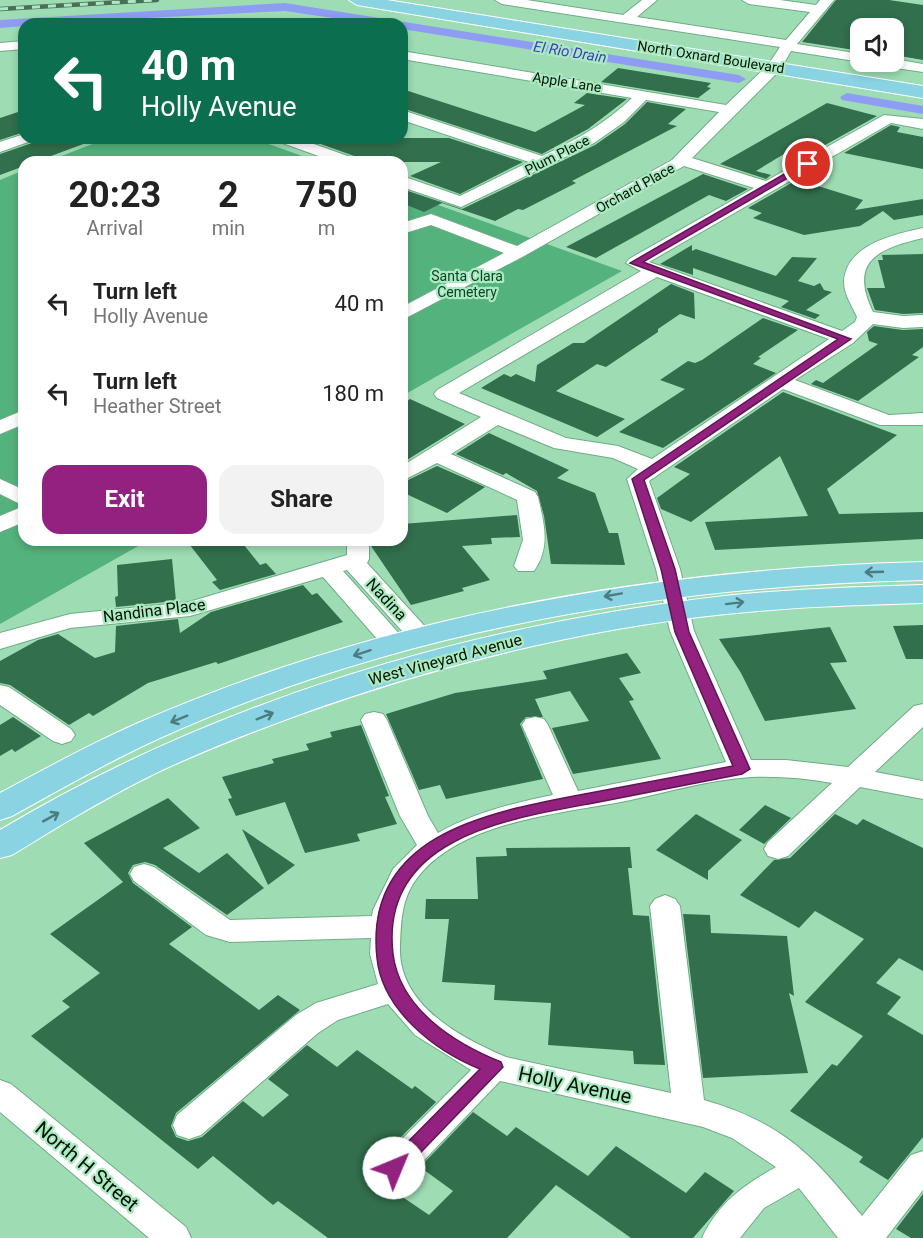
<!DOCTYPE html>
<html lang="en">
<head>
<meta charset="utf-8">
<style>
	:root { --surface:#fff; --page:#f2f2f2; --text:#222; --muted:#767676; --accent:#932180 }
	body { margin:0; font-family:Roboto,sans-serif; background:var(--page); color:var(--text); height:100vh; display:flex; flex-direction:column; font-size:22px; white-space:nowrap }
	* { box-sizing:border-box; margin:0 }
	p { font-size:20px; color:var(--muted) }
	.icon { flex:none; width:33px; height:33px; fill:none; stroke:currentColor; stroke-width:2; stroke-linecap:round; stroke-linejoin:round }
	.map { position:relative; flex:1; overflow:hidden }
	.side { position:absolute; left:18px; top:156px; width:390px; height:390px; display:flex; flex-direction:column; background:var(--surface); border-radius:18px; box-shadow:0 3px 9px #0003 }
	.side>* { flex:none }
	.banner { position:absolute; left:18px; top:18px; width:390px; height:126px; border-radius:18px; box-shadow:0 3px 9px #0003; background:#0b6e4f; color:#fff; overflow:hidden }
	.tools { position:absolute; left:850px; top:18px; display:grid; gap:12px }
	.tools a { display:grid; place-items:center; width:54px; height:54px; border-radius:12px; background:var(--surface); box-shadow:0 3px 9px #0003; font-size:30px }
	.pin { position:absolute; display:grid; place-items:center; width:51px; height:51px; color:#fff; margin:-26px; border:3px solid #fff; border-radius:50%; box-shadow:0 2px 6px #0007 }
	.me { position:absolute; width:66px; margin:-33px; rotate:45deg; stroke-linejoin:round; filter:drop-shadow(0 0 4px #0008) }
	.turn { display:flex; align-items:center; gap:21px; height:126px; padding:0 24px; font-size:27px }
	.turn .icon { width:78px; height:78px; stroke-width:2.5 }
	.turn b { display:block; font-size:42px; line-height:51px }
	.eta { display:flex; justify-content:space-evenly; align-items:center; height:102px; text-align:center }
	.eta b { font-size:36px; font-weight:700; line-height:42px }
	.cta { display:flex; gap:12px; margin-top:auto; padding:12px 24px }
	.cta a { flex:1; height:69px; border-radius:18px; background:var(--accent); color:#fff; font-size:24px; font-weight:700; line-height:69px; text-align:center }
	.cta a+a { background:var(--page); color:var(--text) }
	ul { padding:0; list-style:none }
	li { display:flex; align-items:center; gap:18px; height:90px; padding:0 24px }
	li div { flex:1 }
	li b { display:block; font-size:22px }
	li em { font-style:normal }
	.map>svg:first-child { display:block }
	.green { fill:#54b37c }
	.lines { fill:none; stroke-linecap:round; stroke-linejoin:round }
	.canal { fill:#8e9cf4; fill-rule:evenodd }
	.building { fill:#326f4c }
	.minor-casing { stroke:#6fac86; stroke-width:2 }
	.major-casing { stroke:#fff; stroke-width:2 }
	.minor { fill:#fff; fill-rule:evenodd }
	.major { fill:#89d3e3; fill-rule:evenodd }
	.rail-casing { stroke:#497056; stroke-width:4.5 }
	.rail { stroke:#abeac1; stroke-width:3; stroke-dasharray:8; stroke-linecap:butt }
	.oneway { stroke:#4b7d80 }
	.route { fill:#932180; stroke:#601553; stroke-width:1.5 }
	.labels { text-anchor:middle; stroke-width:4.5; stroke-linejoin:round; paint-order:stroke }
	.far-street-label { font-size:14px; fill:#001306; stroke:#abeac1 }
	.far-park-label { font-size:14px; fill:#094427; stroke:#abeac1 }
	.far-water-label { font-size:15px; font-style:italic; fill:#3e3cba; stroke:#abeac1 }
	.street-label { font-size:16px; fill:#001306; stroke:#abeac1 }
	.near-street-label { font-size:20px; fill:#001306; stroke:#abeac1 }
</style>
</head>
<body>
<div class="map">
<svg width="923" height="1238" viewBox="0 0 923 1238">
	<rect width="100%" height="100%" fill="#9eddb4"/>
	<path class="green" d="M108 138H252L319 162H46Z
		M24 170V540H149L0 624V180Z
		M402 192 622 271 402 396Z"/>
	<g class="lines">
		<path class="canal" d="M285 3 739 75 746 79 739 83 402 29V24H374L285 11 24 24V26L0 28V20Z
			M847 93 923 106V114L842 100 840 97Z"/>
	</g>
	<path class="building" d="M836 0H889L923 5V60L894 55V28H861V51L802 42Z
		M618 68 711 83 707 87 711 88 698 98 601 82Z
		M402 89 535 132 585 105 574 103 587 93 627 99 588 129 542 154 402 108Z
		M647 102 686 109 668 124 677 126 572 181 576 183 523 210 518 209 495 221 442 203 424 212 402 203V189L462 209 595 145 625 124Z
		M827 103 877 116 811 153 794 148 756 171 771 175 766 179 720 164Z
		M24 110V132L0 140V118Z
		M891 125 900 127 897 132 923 137V169L844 153Z
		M36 138H94V140L35 162H24V166L0 175V154L32 143Z
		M304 138H449L523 162 460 194 410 176 441 162H363L357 157Z
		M703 174 748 189 726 201 709 195 596 258 566 247Z
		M802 181 863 200 855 210 923 199V215L894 220 883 211 860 226 804 235 753 218 762 213 748 208 793 182Z
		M692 245V251L696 249 776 276 792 257 817 258 798 281 814 286 820 283 824 290 832 292 806 310 820 315 815 319 781 307 789 301 693 268V275L660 264Z
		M923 254V313L903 314 875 310 867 288H885L878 260H883L882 255Z
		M671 284 694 293 695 319 680 314 658 329V332L606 367 597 364 556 391 625 419 597 437 481 388 504 374 511 377 516 374 535 382 537 365 573 343H584Z
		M763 318 798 330 758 357 761 358 753 364 776 373 663 448 619 432 685 389 660 380 688 361 695 363 702 360Z
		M874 326 903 330 923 329V347L912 355 919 357 858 401 811 384 816 380 823 383 878 344 869 341 867 332Z
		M783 392 897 435 827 489 839 514 923 512V539L715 550 705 522 808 516 780 456 691 522 661 509 657 498 690 474 674 467Z
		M410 399 465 424 402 463V404Z
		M489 433 569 470 557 478 595 493 609 533H618L625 565 551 564 544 516 537 491 506 473 503 475 456 454Z
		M437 466 485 487 447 513 402 492V483Z
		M517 515 520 537 491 538 492 544 462 546 490 580 462 588 464 591 411 605 371 546V540H402V524Z
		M186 540H240L260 565 266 563 276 574 220 590 212 582 217 580Z
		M172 559 176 601 116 607 115 597 118 596 117 565Z
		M303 585 312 595 317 593 343 622 218 664 216 662 148 683 93 716 89 713 69 725 10 685 0 683V661L38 640 58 634 95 658 115 652 116 626 178 619 180 633 211 612Z
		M923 625V659H906L893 626Z
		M830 627 847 662 830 663 856 709 765 721 741 673 719 639Z
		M627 653 641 673 619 678 634 700 629 701 661 759 573 774 552 728 589 721 570 691 535 699 543 717H526L520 724 543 779 446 799 440 785 419 790 386 714 455 693 547 679 543 671Z
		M13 717 41 736 15 752 12 749 0 756V725Z
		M361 725 389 796 385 797 397 824 357 834 360 841 305 853 285 802 236 816 228 799 232 798 222 777 274 763 272 759 309 750 306 744 332 737 330 732Z
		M168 798 200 828 163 848 199 873 227 853 264 888 227 915 155 865 145 862 133 865 128 873 133 883 192 927 169 944 259 1010 278 995 300 1010 176 1113 171 1126 176 1137 188 1141 202 1137 243 1101 263 1117 289 1095 268 1079 307 1045 337 1067 357 1050 412 1089 415 1086 436 1102 392 1146 363 1170 429 1215 453 1191 420 1167 473 1112 507 1136 516 1127 588 1176 616 1146 686 1193 705 1172 734 1191 693 1238H631L556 1185 507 1238H328L278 1201 273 1205 213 1156 198 1169 31 1036 70 1007 62 1001 100 973 50 934 123 882 84 843Z
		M765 805 791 818 764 844 739 830Z
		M696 814 742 840 708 871V880L656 850Z
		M835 814 857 825 863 819 923 848V971L899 958 876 983 901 997 887 1014 923 1035V1137L888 1180 859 1162 863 1157 790 1111 832 1064 837 1066 863 1036 805 1002 864 939 815 911 799 928 740 895 774 860 790 858Z
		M242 829 295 865 268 885Z
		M630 847 632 868H628L633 915 649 916 665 1065 634 1064 633 1051 548 1045 551 1003 494 1000 495 985 442 982 449 919H425L426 899H478L476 857 507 856 506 848Z
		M683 914 710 915 711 933 787 936 794 996 789 993 808 1073 703 1078Z
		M923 1194V1238H911L896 1229Z"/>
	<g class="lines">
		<defs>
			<path id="minor" d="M495 0H527L623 15 642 0H657L637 17 786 40 810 12 749 4 742 0H780L816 5 820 0H834L797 44 861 54V62H864H861L791 51 780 70 692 158 766 181 884 115 923 119V129L891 123 649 262 842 331 855 322 857 317C852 306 844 294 844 282 845 245 895 234 923 228V238C876 249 849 262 873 312L903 316 923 315V327L903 328 873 324 853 343 795 380 889 415 923 413V425H880L783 389 649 481 680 569 694 631 751 760H786L848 767 914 706 923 704V727L875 772 923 781V799L860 787 788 856 778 859 768 856 764 849 768 842 832 783C805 778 778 776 751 777 708 780 667 792 626 801 560 814 457 821 415 881 401 901 401 924 400 947 398 1005 461 1038 506 1057L671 1093 650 906 655 899 665 895 675 899 680 906 704 1100C783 1123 812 1154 862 1216L911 1155 923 1151V1190L886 1238H838L799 1188 764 1208 740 1238H702C718 1203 744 1185 776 1167L732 1138 703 1127 500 1081 406 1179 394 1183 382 1179 377 1169 382 1159 471 1070 415 1035 388 1004 338 1020 318 1033 201 1135 189 1139 177 1135 173 1125 177 1115 296 1015 316 1003 378 984 370 954 371 938 230 942 206 935 134 881 130 874 134 867 144 864 154 867 230 920 372 916 373 910 393 869 417 845 400 816 361 720 365 714 374 712 383 714 387 720 428 816 438 833C473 813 513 803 553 795L522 725 526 719 535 717 544 719 548 725 578 791 726 762 670 631 656 569 627 479 638 469 613 458 554 448 498 425 451 454 535 492 538 497C544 523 551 547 534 571H518L514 566 523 540 517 500 437 463 402 481V466L481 417 437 398 434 394 437 390 641 271 626 263 629 259 754 188 684 166 524 256 402 320V307L504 253 431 225 402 234V223L431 214 517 246 672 160 719 112 646 100 624 122 594 143 461 207 402 187V176L460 196 529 162 402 120V110L542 156C576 140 605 124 632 98L402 59V51L726 105 768 65 780 47 502 4ZM657 277 829 339 652 459 618 446 566 438 459 393Z
				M24 41V49L0 51V43Z
				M894 59 923 64V72L882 66 875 62Z
				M24 134V138H34L31 141 0 152V142Z
				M274 138H297L356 159 358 162H335L277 141Z
				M24 410V424L0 434V420Z
				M0 479 24 490V506L0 494Z
				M24 506V522L0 532V516Z
				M347 540H369V559L367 563 430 632 433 637 430 642 421 644 412 642 347 570 343 571 403 638 406 643 403 648 394 650 385 648 323 577 190 616 70 628 0 649V633L70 614 189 602 347 555Z
				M0 685 9 687 71 729 75 735 71 741 62 744 53 741 0 705Z
				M0 1080 11 1084 186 1227 191 1238H149L0 1112Z"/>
			<path id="major" d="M349 0H387L923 86V98L357 5Z
				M923 562V580C662 586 399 630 160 738 109 761 61 789 12 816L0 820V793C45 769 90 744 138 723 384 615 655 569 923 562Z
				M923 585V603C857 605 792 607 726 614 581 629 438 665 301 714 249 733 196 753 146 778 100 801 56 828 12 855L0 858V830C219 699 472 625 724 596 790 589 857 587 923 585Z"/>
		</defs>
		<use href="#minor" class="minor-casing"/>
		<use href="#major" class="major-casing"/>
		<use href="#minor" class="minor"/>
		<use href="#major" class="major"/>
		<defs>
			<path id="rail" d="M0 9 157 0"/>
		</defs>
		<use href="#rail" class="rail-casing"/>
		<use href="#rail" class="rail"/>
	</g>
	<defs><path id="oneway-shaft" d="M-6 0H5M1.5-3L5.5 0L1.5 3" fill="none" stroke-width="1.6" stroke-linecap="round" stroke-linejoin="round" transform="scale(1.5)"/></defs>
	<g class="oneway">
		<use href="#oneway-shaft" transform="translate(874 572) rotate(178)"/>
		<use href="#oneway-shaft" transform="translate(613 595) rotate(170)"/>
		<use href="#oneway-shaft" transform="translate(735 603) rotate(-7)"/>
		<use href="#oneway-shaft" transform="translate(362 653) rotate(162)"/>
		<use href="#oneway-shaft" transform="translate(265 716) rotate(-22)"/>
		<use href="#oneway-shaft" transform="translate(179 719) rotate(158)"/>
		<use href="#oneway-shaft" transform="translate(51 817) rotate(-29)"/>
	</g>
	<path class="route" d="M805 162 812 164 643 262 851 339 644 480 675 569 689 632 750 769 742 774C694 783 647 793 599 802 514 818 379 835 393 954 400 1009 454 1043 501 1062L503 1067 400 1174 394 1177 387 1174 384 1168 387 1163 480 1069C435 1051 382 1010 377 958 363 830 497 811 590 793 638 784 686 775 733 766L675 632 661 569 632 479 838 339 630 263Z"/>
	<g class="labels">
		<g class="far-street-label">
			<text transform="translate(711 57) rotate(9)" y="5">North Oxnard Boulevard</text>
			<text transform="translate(567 82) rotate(9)" y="5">Apple Lane</text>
			<text transform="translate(557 155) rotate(-27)" y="5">Plum Place</text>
			<text transform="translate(635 188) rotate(-29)" y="5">Orchard Place</text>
		</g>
		<g class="far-park-label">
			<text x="467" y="281">Santa Clara<tspan x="467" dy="16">Cemetery</tspan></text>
		</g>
		<g class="far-water-label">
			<text transform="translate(570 52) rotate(9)" y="5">El Rio Drain</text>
		</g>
		<g class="street-label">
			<text transform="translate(387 599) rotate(47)" y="6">Nadina</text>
			<text transform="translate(154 610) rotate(-7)" y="6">Nandina Place</text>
			<text transform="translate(445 659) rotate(-15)" y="6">West Vineyard Avenue</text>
		</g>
		<g class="near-street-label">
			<text transform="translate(575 1085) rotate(12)" y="7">Holly Avenue</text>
			<text transform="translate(87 1166) rotate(40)" y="7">North H Street</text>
		</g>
	</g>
</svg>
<div class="tools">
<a><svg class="icon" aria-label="sound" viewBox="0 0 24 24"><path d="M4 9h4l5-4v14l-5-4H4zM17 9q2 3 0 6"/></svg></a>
</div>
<div class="pin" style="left:808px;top:164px;background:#d93025"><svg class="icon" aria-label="arrive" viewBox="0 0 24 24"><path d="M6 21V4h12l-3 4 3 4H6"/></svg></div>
<svg class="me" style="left:394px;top:1168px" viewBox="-20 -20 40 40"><circle r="19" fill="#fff"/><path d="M0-13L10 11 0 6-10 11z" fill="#932180"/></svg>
<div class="banner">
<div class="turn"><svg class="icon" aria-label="left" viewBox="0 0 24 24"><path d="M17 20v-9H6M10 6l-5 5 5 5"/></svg><div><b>40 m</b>Holly Avenue</div></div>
</div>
<section class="side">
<div class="eta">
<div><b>20:23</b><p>Arrival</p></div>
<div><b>2</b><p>min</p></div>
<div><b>750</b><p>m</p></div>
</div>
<ul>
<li><svg class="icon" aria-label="left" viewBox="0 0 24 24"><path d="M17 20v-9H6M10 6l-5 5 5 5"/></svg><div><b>Turn left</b><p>Holly Avenue</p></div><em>40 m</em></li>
<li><svg class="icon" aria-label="left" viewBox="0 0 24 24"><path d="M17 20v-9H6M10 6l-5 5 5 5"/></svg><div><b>Turn left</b><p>Heather Street</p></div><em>180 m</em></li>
</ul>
<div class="cta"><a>Exit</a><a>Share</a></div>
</section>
</div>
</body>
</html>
